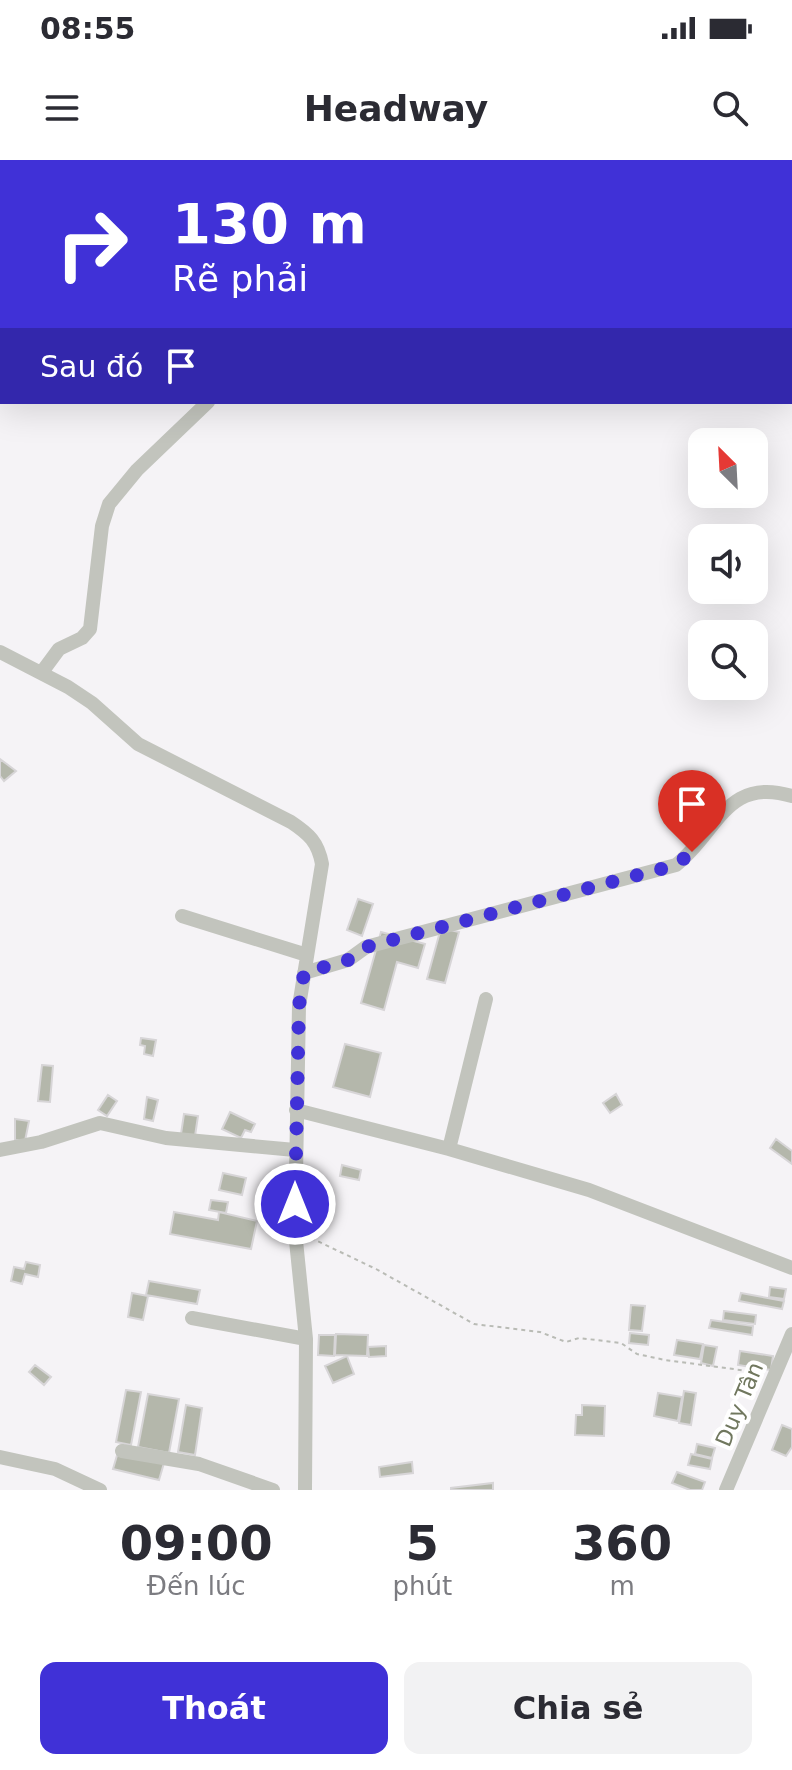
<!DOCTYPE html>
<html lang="vi">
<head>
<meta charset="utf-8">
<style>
	:root { --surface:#fff; --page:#f2f2f3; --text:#2b2b33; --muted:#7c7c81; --accent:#4031d7 }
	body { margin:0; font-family:"DejaVu Sans",sans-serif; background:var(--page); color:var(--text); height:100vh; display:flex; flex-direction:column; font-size:30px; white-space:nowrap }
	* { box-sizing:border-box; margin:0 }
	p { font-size:26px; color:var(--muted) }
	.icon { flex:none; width:44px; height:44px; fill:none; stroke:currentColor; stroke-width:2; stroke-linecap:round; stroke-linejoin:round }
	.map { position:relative; height:1330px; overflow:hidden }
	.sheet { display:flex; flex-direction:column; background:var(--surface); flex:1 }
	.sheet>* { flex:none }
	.banner { position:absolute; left:0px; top:0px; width:792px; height:244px; box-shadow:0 8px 32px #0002; background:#4031d7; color:#fff; overflow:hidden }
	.needle { width:52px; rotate:336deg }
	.buttons { position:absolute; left:688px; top:268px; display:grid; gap:16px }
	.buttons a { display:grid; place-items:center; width:80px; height:80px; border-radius:16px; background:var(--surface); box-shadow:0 8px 32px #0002; font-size:40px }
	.pin { position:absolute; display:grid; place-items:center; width:68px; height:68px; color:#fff; margin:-82px -34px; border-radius:50% 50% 50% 0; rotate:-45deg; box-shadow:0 0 8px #0007 }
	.pin .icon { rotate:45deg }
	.me { position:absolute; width:88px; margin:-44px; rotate:0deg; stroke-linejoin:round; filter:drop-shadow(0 0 6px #0008) }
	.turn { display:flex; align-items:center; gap:28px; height:168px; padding:0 40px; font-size:36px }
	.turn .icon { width:104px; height:104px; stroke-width:2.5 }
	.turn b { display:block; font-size:56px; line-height:68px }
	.then { display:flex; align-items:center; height:76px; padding:0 40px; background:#0003; gap:16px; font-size:30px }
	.eta { display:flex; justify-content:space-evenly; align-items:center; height:136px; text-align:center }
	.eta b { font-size:48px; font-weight:800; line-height:56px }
	.action { display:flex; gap:16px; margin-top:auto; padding:16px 40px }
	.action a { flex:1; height:92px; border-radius:16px; background:var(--accent); color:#fff; font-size:32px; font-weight:800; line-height:92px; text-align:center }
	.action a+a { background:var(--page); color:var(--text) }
	.status { display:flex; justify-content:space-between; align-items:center; height:56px; padding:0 40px; background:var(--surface); direction:ltr }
	.status svg { height:22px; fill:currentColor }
	header { display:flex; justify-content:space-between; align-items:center; height:104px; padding:0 40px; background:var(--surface); font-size:36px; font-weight:800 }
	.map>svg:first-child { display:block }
	.building { fill:#b4b7ab; stroke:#d7d5d7; stroke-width:2 }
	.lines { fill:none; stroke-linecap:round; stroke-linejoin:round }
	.path { stroke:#b9bbb5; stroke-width:2; stroke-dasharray:4 4; stroke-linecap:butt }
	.minor { stroke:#c2c4bd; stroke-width:14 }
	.route { stroke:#4031d7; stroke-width:14; stroke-dasharray:0 25.2 }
	.labels { text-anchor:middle; stroke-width:8; stroke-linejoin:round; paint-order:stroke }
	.street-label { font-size:22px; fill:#70775e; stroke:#fff }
</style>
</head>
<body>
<div class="status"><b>08:55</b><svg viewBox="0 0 49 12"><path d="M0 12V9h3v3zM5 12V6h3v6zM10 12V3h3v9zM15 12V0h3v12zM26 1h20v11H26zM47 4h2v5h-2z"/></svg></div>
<header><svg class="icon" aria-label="menu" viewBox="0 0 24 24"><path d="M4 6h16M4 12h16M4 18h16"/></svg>Headway<svg class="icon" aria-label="search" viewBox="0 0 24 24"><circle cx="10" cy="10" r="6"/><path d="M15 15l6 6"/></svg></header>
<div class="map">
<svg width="792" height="1330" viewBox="0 0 792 1330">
	<rect width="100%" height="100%" fill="#f5f3f6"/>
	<path class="building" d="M0 599 16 611 4 621 0 616Z
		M358 739 373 744 362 776 347 770Z
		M441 768 459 772 445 823 427 819Z
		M381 772 425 784 418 808 397 802 384 850 361 843Z
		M141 878 156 880 153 896 144 894 145 886 140 885Z
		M345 884 381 893 370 937 333 927Z
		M42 905 53 906 50 942 38 941Z
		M616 934 622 945 610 953 603 943Z
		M108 935 117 941 107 956 98 950Z
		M147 937 158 940 153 961 144 959Z
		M230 952 255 964 251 972 245 970 241 978 222 969Z
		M184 954 198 956 195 976 181 974Z
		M15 959 29 961 25 981 15 980Z
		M776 979 792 991V1004L770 988Z
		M342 1005 361 1010 359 1020 340 1016Z
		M223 1013 246 1018 242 1035 219 1030Z
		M211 1040 228 1042 226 1053 209 1050Z
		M174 1052 218 1060 219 1052 257 1061 251 1089 170 1074Z
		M26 1102 40 1105 38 1117 25 1114 22 1124 11 1121 14 1107 24 1109Z
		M149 1121 200 1130 197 1144 146 1135Z
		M770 1127 786 1129 784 1139 769 1137Z
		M132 1133 148 1136 143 1160 128 1157Z
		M741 1133 784 1141 782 1149 739 1141Z
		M631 1145 645 1146 642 1171 629 1170Z
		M724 1151 756 1155 755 1164 723 1160Z
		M711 1160 753 1166 752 1175 709 1168Z
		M630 1173 649 1175 648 1185 629 1183Z
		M336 1174 368 1175 367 1196 335 1195Z
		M319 1175H335L334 1196 318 1195Z
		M677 1180 703 1184 700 1199 674 1195Z
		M704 1185 717 1187 713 1206 701 1203Z
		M386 1186V1196L369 1197 368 1187Z
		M740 1191 773 1196 771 1210 738 1205Z
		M347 1196 354 1214 333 1223 325 1206Z
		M35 1205 51 1217 44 1225 29 1212Z
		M126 1230 141 1232 131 1285 116 1282Z
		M684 1231 696 1233 691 1265 679 1263Z
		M658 1233 682 1237 678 1261 654 1256Z
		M148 1234 179 1239 169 1293 138 1287Z
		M186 1245 202 1248 195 1295 178 1292Z
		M582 1245 605 1246 604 1276 575 1275 576 1255H582Z
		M782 1265 792 1269V1287L786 1296 772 1290Z
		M697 1284 715 1288 712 1298 695 1294Z
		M118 1292 164 1303 159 1320 113 1309Z
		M691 1294 712 1299 710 1309 688 1305Z
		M412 1302 413 1313 380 1317 379 1307Z
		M677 1312 705 1322 702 1330H690L672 1323Z
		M493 1323V1330H451V1328Z"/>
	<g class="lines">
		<path class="path" d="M311 1078 376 1109 474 1164 540 1172 566 1182 579 1178 621 1183 637 1194 665 1200 763 1213"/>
		<path class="minor" d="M0 492 68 527 92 543 138 584 291 662C309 674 318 682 322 704L299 846 295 1071 306 1179 305 1330
			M42 512 59 489 82 478 90 469 102 366 109 344 137 310 208 242
			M182 756 307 795
			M304 813 348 800 366 787 676 705C718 672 726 616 792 636
			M296 950 449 989 589 1030 792 1108
			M449 989 486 839
			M0 990 41 982 100 963 166 978 295 990
			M192 1158 306 1179
			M122 1291 199 1304 273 1330
			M0 1297 55 1309 100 1330
			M726 1330 792 1174"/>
	</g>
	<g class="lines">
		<path class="route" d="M295 1044 299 846 304 813 348 800 366 787 676 705 692 692"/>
	</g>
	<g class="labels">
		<g class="street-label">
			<text transform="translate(739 1244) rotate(-67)" y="8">Duy Tân</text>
		</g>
	</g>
</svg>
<div class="buttons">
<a><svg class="needle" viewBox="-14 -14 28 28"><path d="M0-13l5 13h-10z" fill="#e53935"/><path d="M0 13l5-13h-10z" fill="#7c7c81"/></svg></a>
<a><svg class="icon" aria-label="sound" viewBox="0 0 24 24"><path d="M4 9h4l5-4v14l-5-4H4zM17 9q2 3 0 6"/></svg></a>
<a><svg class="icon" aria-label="search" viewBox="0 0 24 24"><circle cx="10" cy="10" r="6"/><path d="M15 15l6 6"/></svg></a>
</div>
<div class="pin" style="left:692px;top:692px;background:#d93025"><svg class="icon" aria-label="arrive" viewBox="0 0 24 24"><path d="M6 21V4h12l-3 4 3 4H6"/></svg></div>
<svg class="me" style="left:295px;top:1044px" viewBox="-20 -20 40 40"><circle r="17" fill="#4031d7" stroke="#fff" stroke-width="3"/><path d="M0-11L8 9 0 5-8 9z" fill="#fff"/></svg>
<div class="banner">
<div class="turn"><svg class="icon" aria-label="right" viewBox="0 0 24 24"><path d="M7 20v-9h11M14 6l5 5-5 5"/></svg><div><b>130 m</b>Rẽ phải</div></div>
<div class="then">Sau đó<svg class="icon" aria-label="arrive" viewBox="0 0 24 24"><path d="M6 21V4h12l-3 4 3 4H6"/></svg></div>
</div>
</div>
<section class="sheet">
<div class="eta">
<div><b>09:00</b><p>Đến lúc</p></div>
<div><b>5</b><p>phút</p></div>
<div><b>360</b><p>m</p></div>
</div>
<div class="action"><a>Thoát</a><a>Chia sẻ</a></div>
</section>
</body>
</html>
